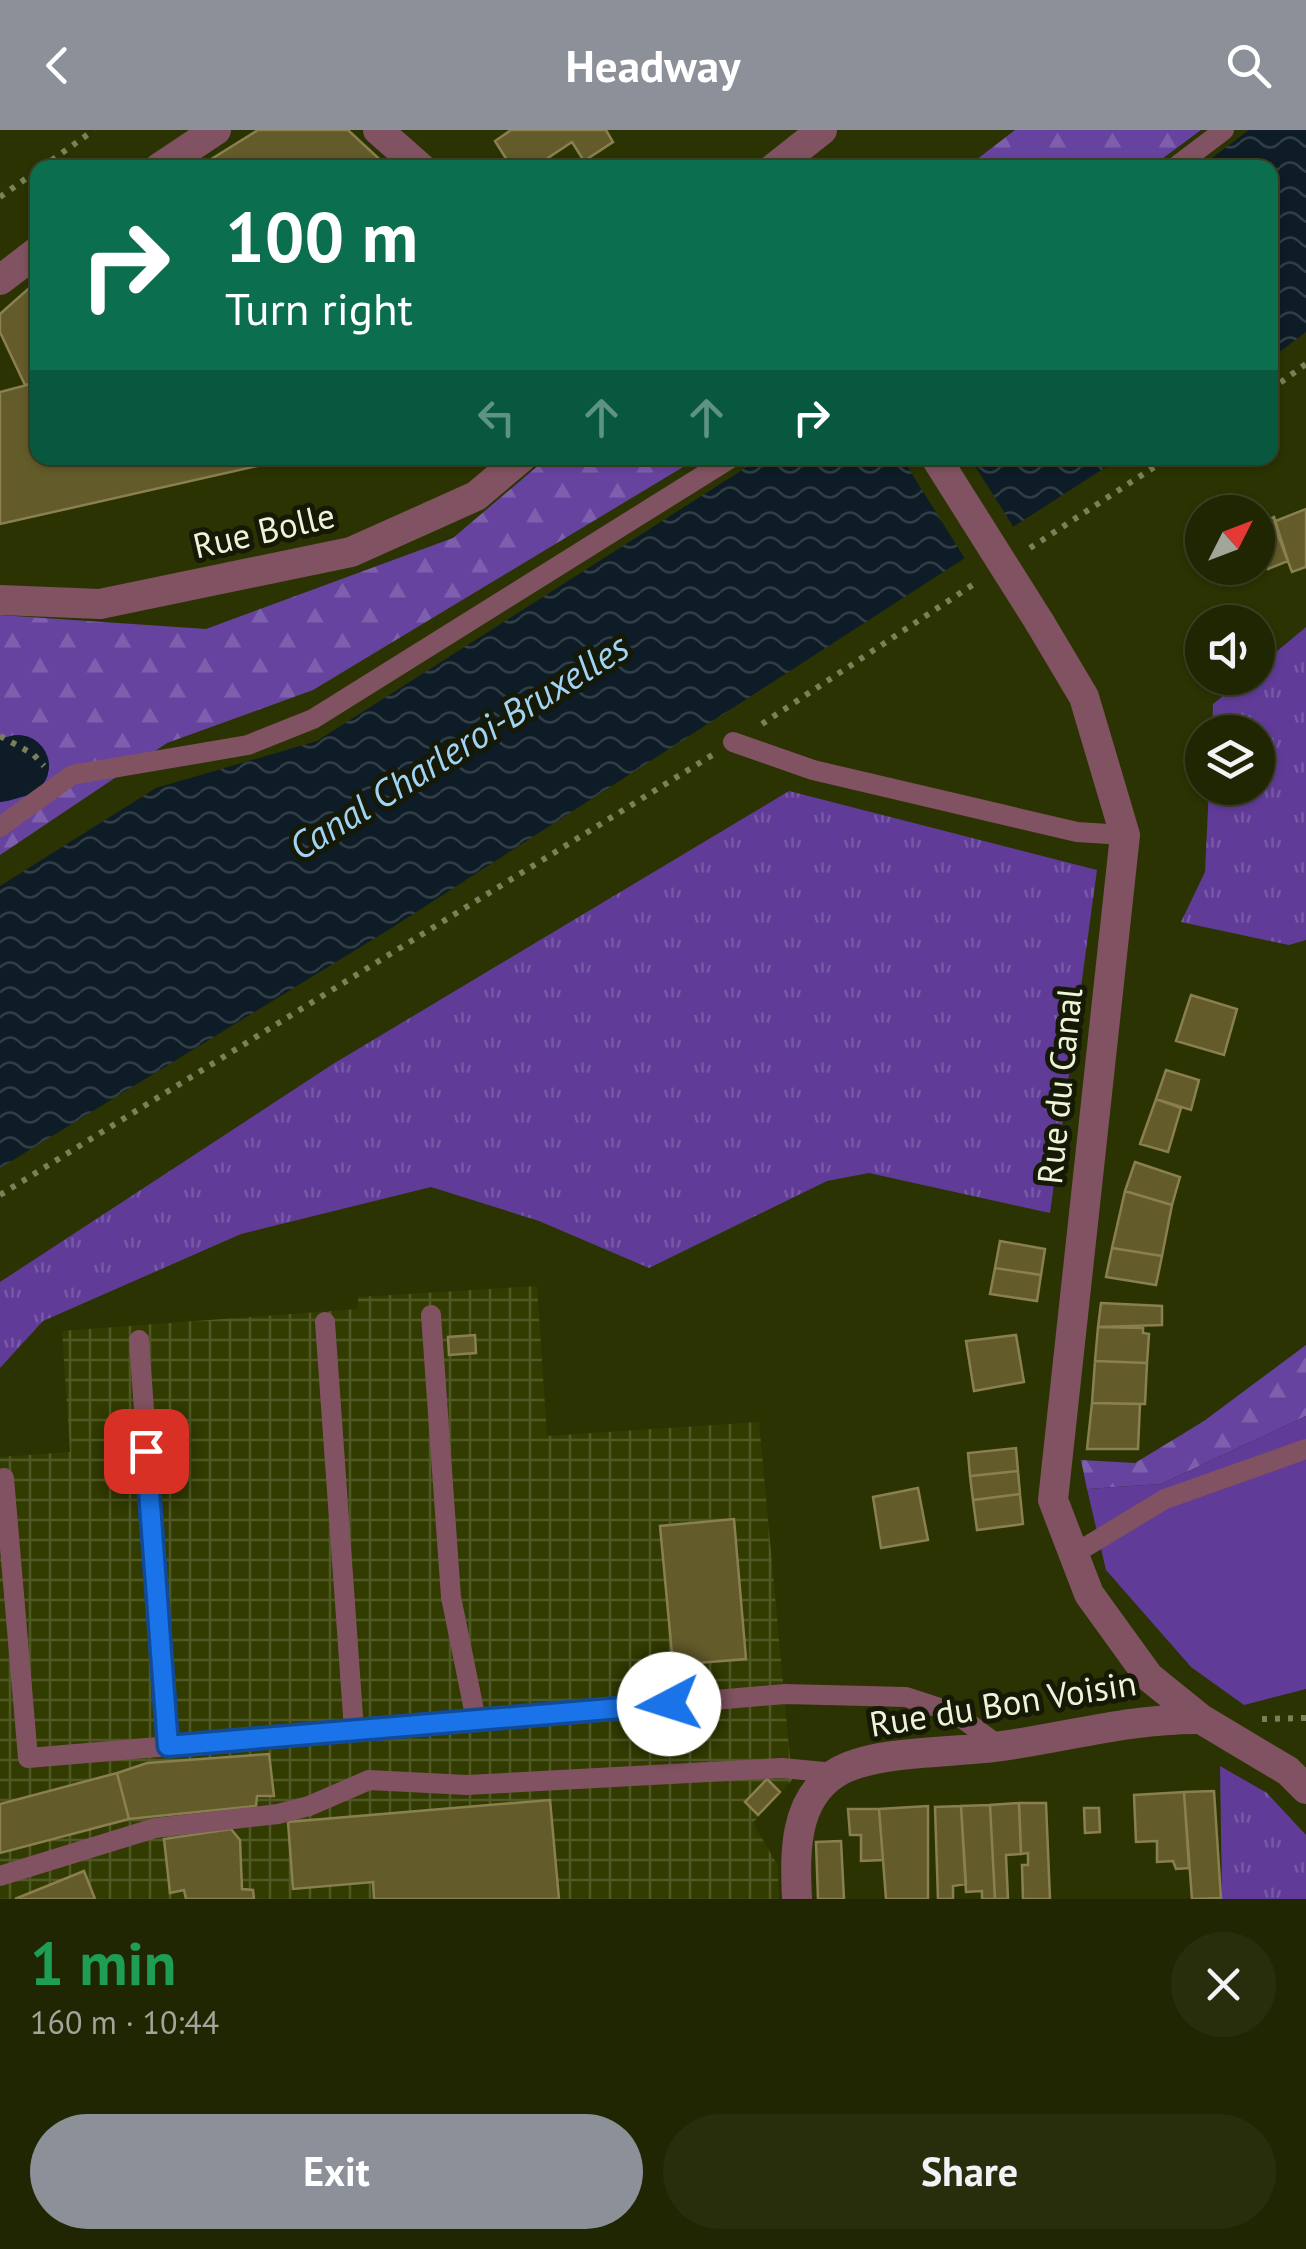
<!DOCTYPE html>
<html lang="en">
<head>
<meta charset="utf-8">
<style>
	:root { --surface:#202602; --page:#282e0c; --text:#f1f3f6; --muted:#a2a599; --line:#3d4324; --accent:#8c9099 }
	body { margin:0; font-family:"PT Sans",sans-serif; background:var(--page); color:var(--text); height:100vh; display:flex; flex-direction:column; font-size:38px; white-space:nowrap }
	* { box-sizing:border-box; margin:0 }
	p { font-size:32px; color:var(--muted) }
	.icon { flex:none; width:55px; height:55px; fill:none; stroke:currentColor; stroke-width:2; stroke-linecap:round; stroke-linejoin:round }
	.map { position:relative; height:1769px; overflow:hidden }
	.panel { display:flex; flex-direction:column; background:var(--surface); flex:1 }
	.panel>* { flex:none }
	.top-card { position:absolute; left:30px; top:30px; width:1248px; height:305px; border-radius:20px; box-shadow:0 2px 8px #0004,0 0 0 2px var(--line); background:#0b6e4f; color:#fff; overflow:hidden }
	.needle { width:65px; rotate:48deg }
	.buttons { position:absolute; left:1185px; top:365px; display:grid; gap:20px }
	.buttons a { display:grid; place-items:center; width:90px; height:90px; border-radius:50%; background:var(--surface); box-shadow:0 2px 8px #0004,0 0 0 2px var(--line); font-size:50px }
	.pin { position:absolute; display:grid; place-items:center; width:85px; height:85px; color:#fff; margin:-42px; border-radius:20px; box-shadow:0 5px 15px #0006 }
	.me { position:absolute; width:110px; margin:-55px; rotate:265deg; stroke-linejoin:round; filter:drop-shadow(0 0 8px #0008) }
	.turn { display:flex; align-items:center; gap:35px; height:210px; padding:0 30px; font-size:45px }
	.turn .icon { width:130px; height:130px; stroke-width:2.5 }
	.turn b { display:block; font-size:70px; line-height:85px }
	.lanes { display:flex; align-items:center; height:95px; padding:0 30px; background:#0003; justify-content:center; gap:50px; direction:ltr }
	.lanes .off { opacity:.35 }
	.round { display:grid; place-items:center; flex:none; width:105px; height:105px; border-radius:52px; background:var(--page) }
	.summary { display:flex; align-items:center; justify-content:space-between; height:170px; padding:0 30px }
	h1 { font-size:60px; font-weight:800; line-height:75px; color:#1e9e55 }
	.button { display:flex; gap:20px; margin-top:auto; padding:20px 30px }
	.button a { flex:1; height:115px; border-radius:60px; background:var(--accent); color:#fff; font-size:40px; font-weight:800; line-height:115px; text-align:center }
	.button a+a { background:var(--page); color:var(--text) }
	header { display:flex; justify-content:space-between; align-items:center; height:130px; padding:0 30px; background:var(--accent); color:#fff; font-size:45px; font-weight:800 }
	.map>svg:first-child { display:block }
	.industrial { fill:url(#industrial-grid) }
	.grass { fill:url(#grass-tufts) }
	.forest { fill:url(#forest-firs) }
	.park { fill:#603c98 }
	.water { fill:url(#water-waves) }
	.pier { fill:#2b3302 }
	.lines { fill:none; stroke-linecap:round; stroke-linejoin:round }
	.river { stroke:#0d1c26; stroke-width:62 }
	.building { fill:#645b2a; stroke:#8a804f; stroke-width:2.5 }
	.path { stroke:#798159; stroke-width:6; stroke-dasharray:5 8; stroke-linecap:butt }
	.service { stroke:#815262; stroke-width:20 }
	.minor { stroke:#815262; stroke-width:30 }
	.tertiary { stroke:#815262; stroke-width:30 }
	.minor-bridge { stroke:#815262; stroke-width:30 }
	.route-casing { stroke:#114b97; stroke-width:25 }
	.route { stroke:#1a73e8; stroke-width:18 }
	.labels { text-anchor:middle; stroke-width:10; stroke-linejoin:round; paint-order:stroke }
	.street-label { font-size:35px; fill:#eef4da; stroke:#151906 }
	.water-label { font-size:38px; font-style:italic; fill:#a1d3f4; stroke:#151906 }
</style>
</head>
<body>
<header><svg class="icon" aria-label="back" viewBox="0 0 24 24"><path d="M15 5l-7 7 7 7"/></svg>Headway<svg class="icon" aria-label="search" viewBox="0 0 24 24"><circle cx="10" cy="10" r="6"/><path d="M15 15l6 6"/></svg></header>
<div class="map">
<svg width="1306" height="1769" viewBox="0 0 1306 1769">
	<defs>
		<pattern id="industrial-grid" width="8" height="8" patternUnits="userSpaceOnUse" patternTransform="scale(2.5)"><rect width="8" height="8" fill="#323b00"/><path d="M0 4h8M4 0v8" fill="none" stroke="#505825"/></pattern>
		<pattern id="grass-tufts" width="24" height="20" patternUnits="userSpaceOnUse" patternTransform="scale(2.5)"><rect width="24" height="20" fill="#603c98"/><path d="M3 7l-1-3M5 7V3M7 7l1-3M15 17l-1-3M17 17v-4M19 17l1-3" fill="none" stroke="#7759a6"/></pattern>
		<pattern id="forest-firs" width="22" height="20" patternUnits="userSpaceOnUse" patternTransform="scale(2.5)"><rect width="22" height="20" fill="#6743a0"/><path d="M5 1l3.5 6h-7zM16 11l3.5 6h-7z" fill="#7d5fad"/></pattern>
		<pattern id="water-waves" width="16" height="10" patternUnits="userSpaceOnUse" patternTransform="scale(2.5)"><rect width="16" height="10" fill="#0d1c26"/><path d="M0 5q4-4 8 0t8 0" fill="none" stroke="#313e45"/></pattern>
	</defs>
	<rect width="100%" height="100%" fill="#2b3302"/>
	<path class="industrial" d="M537 1156 547 1306 759 1292 792 1650 753 1693 778 1736 779 1769H0V1327L70 1322 62 1201 358 1179V1167Z"/>
	<path class="grass" d="M1306 497V810L1289 815 1181 792 1205 742 1209 658H1258V602H1212L1213 574 1245 548H1258V537Z
		M789 661 1097 740 1050 1083 869 1043 827 1051 649 1138 539 1091 431 1057 241 1104 43 1191 0 1238V1152L333 934Z
		M1220 1636 1267 1663 1306 1705V1769H1222Z"/>
	<path class="forest" d="M1015 0H1201L1151 37H967Z
		M547 328H698L313 560 167 613 0 725V485L206 499 453 408Z
		M1306 1215V1286L1161 1354 1087 1359 1081 1330 1135 1333 1204 1291Z"/>
	<path class="park" d="M1306 1286V1559L1244 1575 1191 1537 1106 1440 1087 1359 1161 1354Z"/>
	<path class="water" d="M1249 0H1306V202L1270 229V38L1200 37Z
		M761 328H1120L393 797 0 1038V756L156 658 317 611Z"/>
	<path class="pier" d="M902 328H970L1016 401 967 432Z"/>
	<g class="lines">
		<path class="river" d="M0 641 18 636"/>
	</g>
	<path class="building" d="M258 0H348L389 38H197Z
		M511 0H606L613 12 584 31 572 12 548 28 554 38H512L495 11Z
		M38 136V252L25 255 0 202V184L35 153 30 141Z
		M38 252V328H293L0 394V262Z
		M1306 379V437L1292 442 1273 392Z
		M1274 387 1288 431 1268 439 1258 412V394Z
		M1191 865 1237 879 1224 925 1176 911Z
		M1166 940 1199 950 1191 980 1156 969Z
		M1156 969 1181 978 1168 1022 1140 1014Z
		M1135 1032 1180 1047 1172 1075 1125 1061Z
		M1125 1061 1172 1075 1162 1126 1112 1118Z
		M1000 1111 1045 1119 1041 1145 995 1138Z
		M1112 1118 1162 1126 1156 1155 1106 1147Z
		M995 1138 1041 1145 1037 1171 990 1164Z
		M1101 1173 1162 1176V1195L1098 1197Z
		M1098 1197 1143 1198V1203L1149 1204 1147 1233 1095 1231Z
		M475 1205 476 1223 449 1225 448 1207Z
		M1016 1205 1024 1252 974 1261 966 1211Z
		M1095 1231 1147 1233 1145 1274 1092 1273Z
		M1092 1273 1140 1274 1138 1319H1087Z
		M1016 1318 1018 1341 970 1346 968 1323Z
		M1018 1341 1020 1364 973 1370 970 1346Z
		M918 1358 928 1410 881 1418 873 1367Z
		M1020 1364 1023 1394 977 1400 973 1370Z
		M734 1389 746 1529 673 1535 660 1396Z
		M269 1624 274 1666H257L256 1676 129 1689 117 1643 147 1633Z
		M117 1643 129 1689 0 1723V1674Z
		M767 1649 780 1662 758 1685 745 1672Z
		M1214 1661 1221 1768 1192 1769 1184 1662Z
		M1184 1662 1189 1738 1176 1739 1173 1731 1157 1732V1711L1136 1712 1134 1665Z
		M550 1670 559 1769H374L373 1752 293 1759 288 1692Z
		M1019 1673 1021 1724 1006 1725 1008 1769H995L990 1675Z
		M1019 1673H1046L1050 1769H1023L1022 1735H1028V1723L1021 1724Z
		M990 1675 995 1769H982V1761L966 1762 961 1676Z
		M928 1676V1769H886L879 1679Z
		M961 1676 966 1754 953 1756V1769H938L935 1677Z
		M1084 1678H1099L1100 1702 1085 1703Z
		M848 1679H879L883 1730 861 1731V1705H850Z
		M231 1699 240 1710 242 1759 253 1760 254 1769H186L184 1760 170 1763 164 1709Z
		M841 1711 844 1769H818L816 1712Z
		M84 1741 95 1769H15Z"/>
	<g class="lines">
		<path class="path" d="M41 38 94 0
			M0 67 38 40
			M1270 260 1306 234
			M1030 418 1168 328
			M762 594 977 452
			M0 606 33 624 44 636
			M0 1065 714 624
			M1262 1589 1306 1588"/>
		<path class="service" d="M1174 38 1224 0
			M733 612 813 640 1077 702 1125 705
			M0 697 72 645 248 615 313 589 731 328
			M431 1185 451 1467 476 1590
			M325 1192 354 1600
			M139 1210 168 1616
			M4 1348 28 1628 785 1564 906 1567 955 1583 999 1616
			M1074 1424 1165 1369 1306 1319
			M0 1746 155 1698 278 1684 309 1676 369 1650 467 1655 782 1638 835 1643"/>
		<path class="minor" d="M774 38 822 0
			M0 470 100 474 351 422 476 366 521 328
			M1040 493 1084 567 1125 705 1053 1370 1089 1464 1149 1547 1201 1589 1288 1641 1306 1659
			M797 1769C795 1725 793 1670 836 1643 873 1620 952 1623 995 1617 1064 1608 1131 1588 1201 1589"/>
		<path class="tertiary" d="M378 0 421 38
			M159 38 216 0
			M0 150 38 121"/>
		<path class="minor-bridge" d="M936 328 1040 493"/>
	</g>
	<g class="lines">
		<defs>
			<path id="route" d="M146 1321 168 1616 669 1574"/>
		</defs>
		<use href="#route" class="route-casing"/>
		<use href="#route" class="route"/>
	</g>
	<g class="labels">
		<g class="street-label">
			<text transform="translate(264 401) rotate(-13)" y="12">Rue Bolle</text>
			<text transform="translate(1060 956) rotate(-84)" y="12">Rue du Canal</text>
			<text transform="translate(1003 1574) rotate(-9)" y="12">Rue du Bon Voisin</text>
		</g>
		<g class="water-label">
			<text transform="translate(459 617) rotate(-32)" y="13">Canal Charleroi-Bruxelles</text>
		</g>
	</g>
</svg>
<div class="buttons">
<a><svg class="needle" viewBox="-14 -14 28 28"><path d="M0-13l5 13h-10z" fill="#e53935"/><path d="M0 13l5-13h-10z" fill="#a2a599"/></svg></a>
<a><svg class="icon" aria-label="sound" viewBox="0 0 24 24"><path d="M4 9h4l5-4v14l-5-4H4zM17 9q2 3 0 6"/></svg></a>
<a><svg class="icon" aria-label="layers" viewBox="0 0 24 24"><path d="M12 4l9 5-9 5-9-5zM3 14l9 5 9-5"/></svg></a>
</div>
<div class="pin" style="left:146px;top:1321px;background:#d93025"><svg class="icon" aria-label="arrive" viewBox="0 0 24 24"><path d="M6 21V4h12l-3 4 3 4H6"/></svg></div>
<svg class="me" style="left:669px;top:1574px" viewBox="-20 -20 40 40"><circle r="19" fill="#fff"/><path d="M0-13L10 11 0 6-10 11z" fill="#1a73e8"/></svg>
<div class="top-card">
<div class="turn"><svg class="icon" aria-label="right" viewBox="0 0 24 24"><path d="M7 20v-9h11M14 6l5 5-5 5"/></svg><div><b>100 m</b>Turn right</div></div>
<div class="lanes"><svg class="icon off" aria-label="left" viewBox="0 0 24 24"><path d="M17 20v-9H6M10 6l-5 5 5 5"/></svg><svg class="icon off" aria-label="ahead" viewBox="0 0 24 24"><path d="M12 20V5M6 11l6-6 6 6"/></svg><svg class="icon off" aria-label="ahead" viewBox="0 0 24 24"><path d="M12 20V5M6 11l6-6 6 6"/></svg><svg class="icon" aria-label="right" viewBox="0 0 24 24"><path d="M7 20v-9h11M14 6l5 5-5 5"/></svg></div>
</div>
</div>
<section class="panel">
<div class="summary"><div><h1>1 min</h1><p>160 m · 10:44</p></div><a class="round"><svg class="icon" aria-label="close" viewBox="0 0 24 24"><path d="M6 6l12 12M18 6L6 18"/></svg></a></div>
<div class="button"><a>Exit</a><a>Share</a></div>
</section>
</body>
</html>
